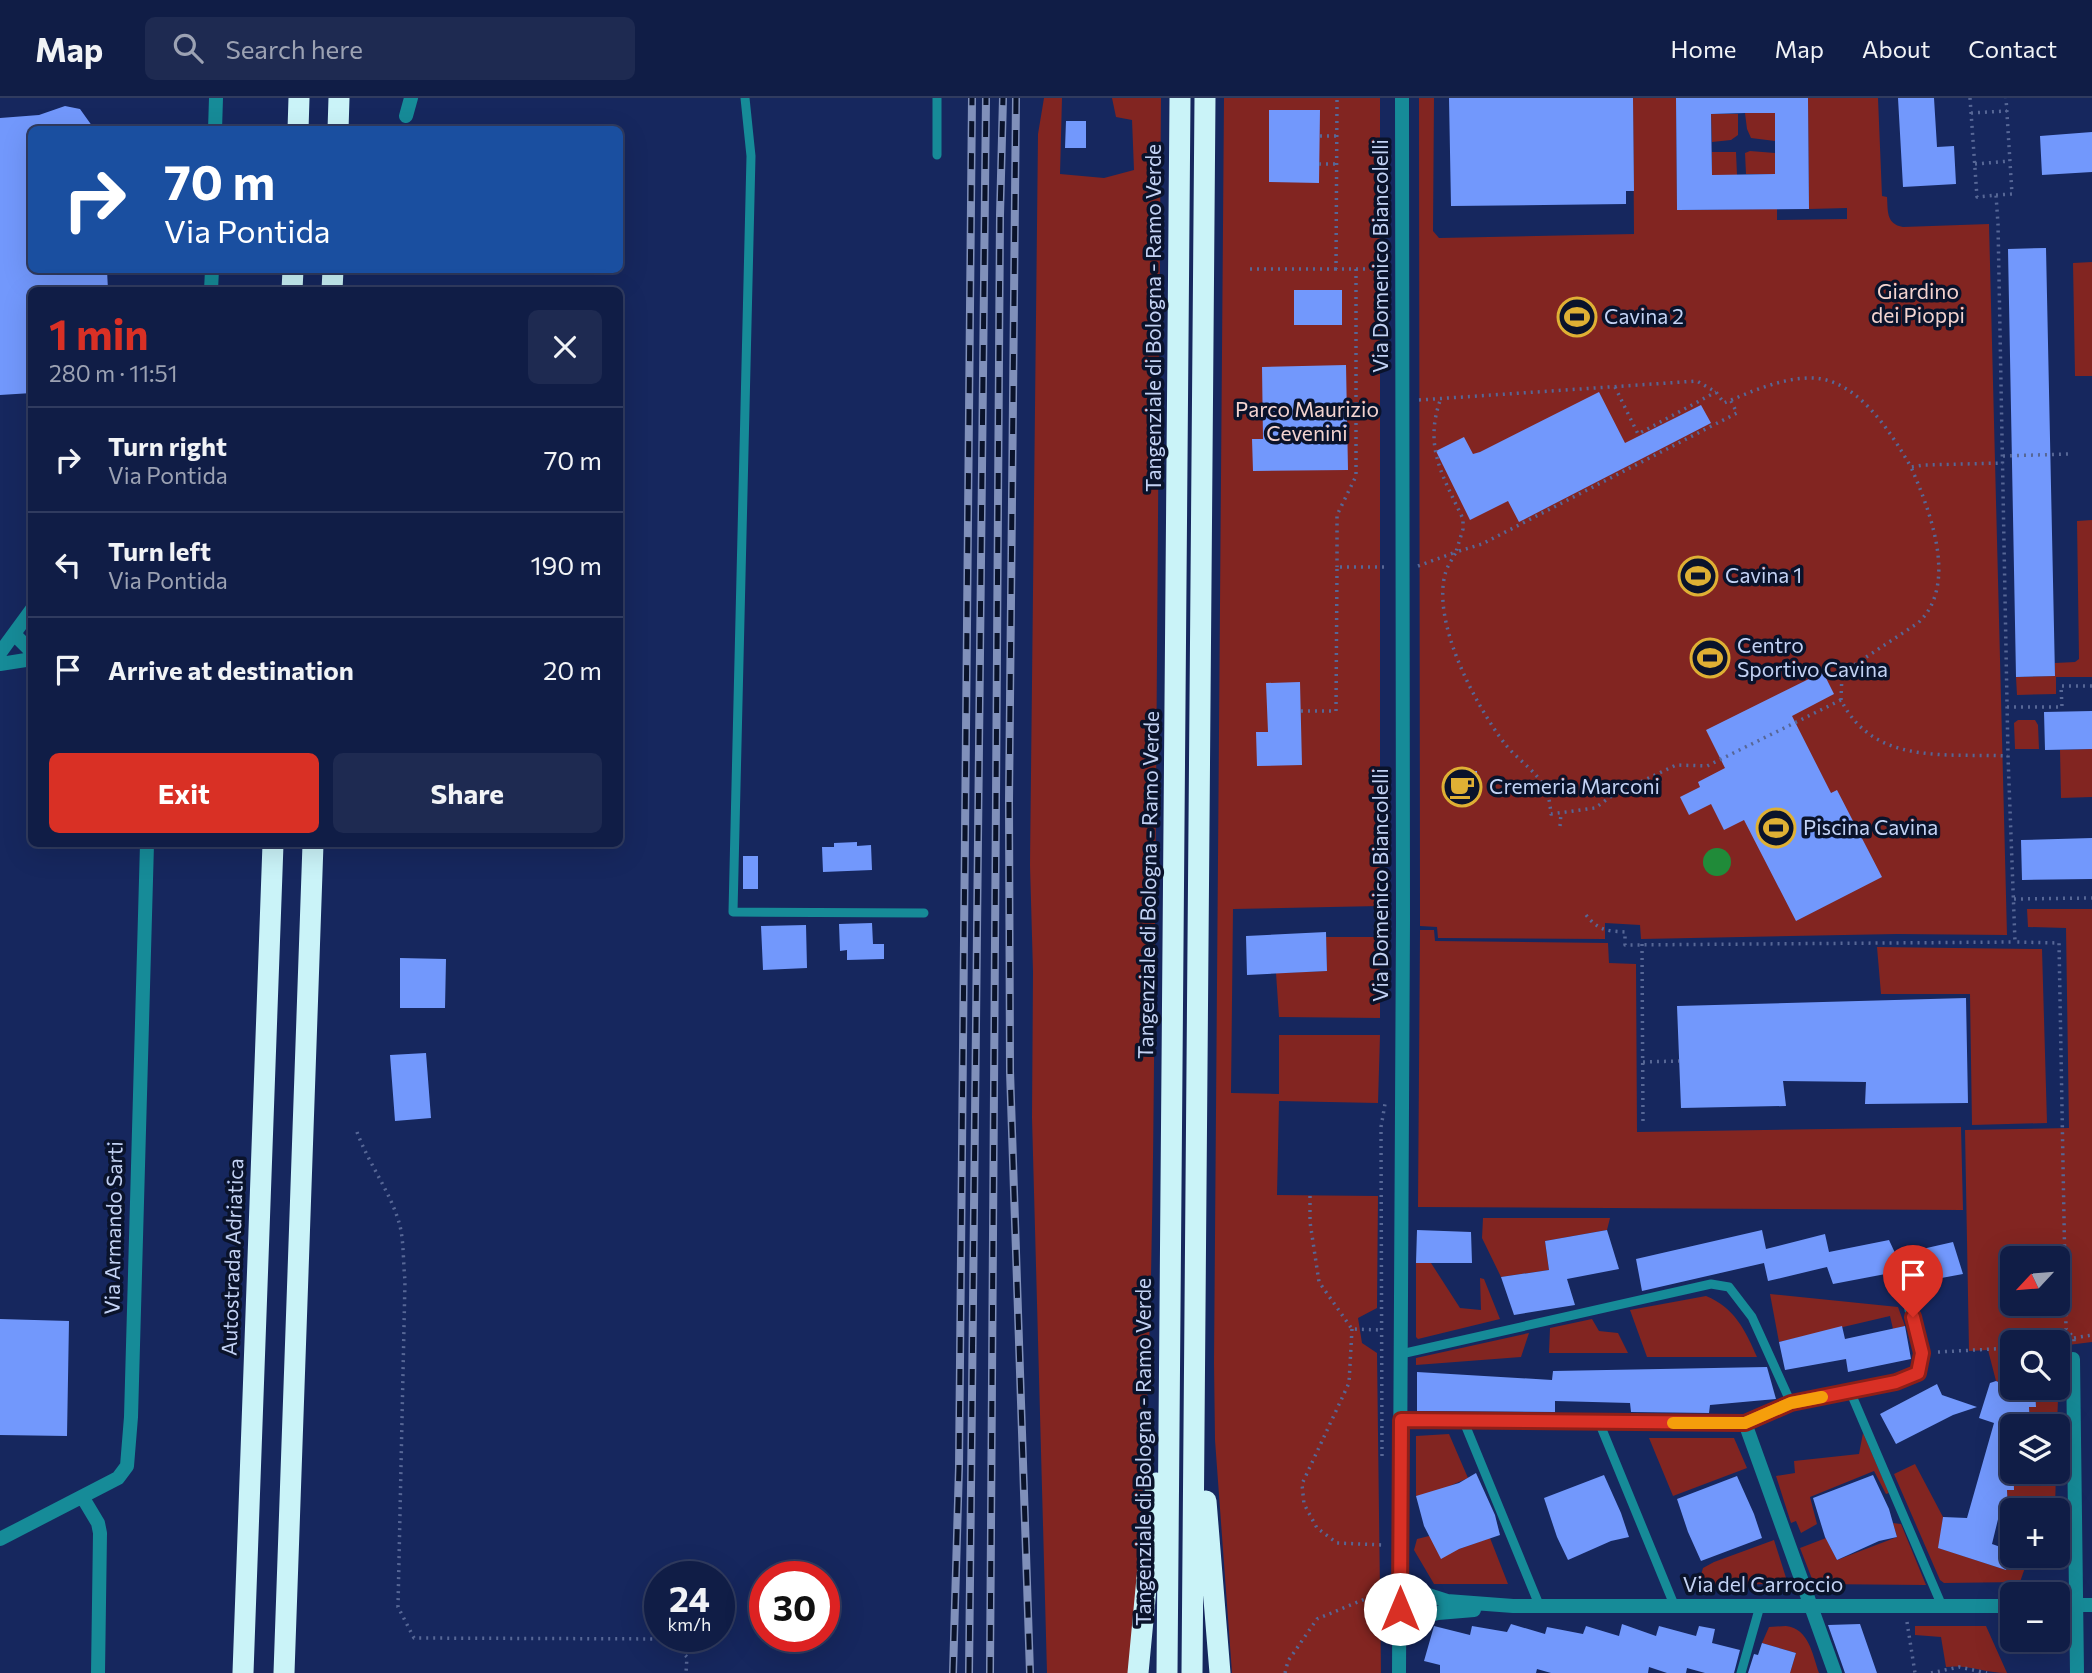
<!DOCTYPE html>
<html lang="en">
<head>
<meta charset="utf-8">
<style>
	:root { --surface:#101d46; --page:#1e2a51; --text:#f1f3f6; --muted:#9ca2b3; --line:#303b5f; --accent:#d93025 }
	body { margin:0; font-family:Commissioner,sans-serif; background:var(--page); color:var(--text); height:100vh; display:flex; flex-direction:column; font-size:26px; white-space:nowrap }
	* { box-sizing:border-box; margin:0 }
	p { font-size:23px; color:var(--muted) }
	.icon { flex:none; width:38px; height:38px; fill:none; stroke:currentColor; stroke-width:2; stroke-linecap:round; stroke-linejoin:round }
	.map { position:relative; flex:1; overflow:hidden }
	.drawer { position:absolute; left:28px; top:189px; width:595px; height:560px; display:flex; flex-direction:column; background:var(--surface); border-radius:10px; box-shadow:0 7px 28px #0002,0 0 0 2px var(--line) }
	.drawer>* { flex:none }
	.banner { position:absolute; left:28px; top:28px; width:595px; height:147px; border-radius:10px; box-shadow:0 7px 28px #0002,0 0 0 2px var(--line); background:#1a4fa0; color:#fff; overflow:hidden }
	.needle { width:46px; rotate:244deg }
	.fabs { position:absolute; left:2000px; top:1148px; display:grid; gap:14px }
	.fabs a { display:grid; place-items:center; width:70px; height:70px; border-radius:10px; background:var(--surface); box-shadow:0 7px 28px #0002,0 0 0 2px var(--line); font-size:35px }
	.speed { position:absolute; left:644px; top:1463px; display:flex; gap:14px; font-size:35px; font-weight:700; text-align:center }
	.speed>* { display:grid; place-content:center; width:91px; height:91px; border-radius:50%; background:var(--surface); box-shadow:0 7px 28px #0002,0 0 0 2px var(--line); line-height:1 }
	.speed small { font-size:18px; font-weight:400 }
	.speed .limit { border:10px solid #d22; background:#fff; color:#111 }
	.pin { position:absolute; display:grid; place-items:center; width:60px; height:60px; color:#fff; margin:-72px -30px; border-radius:50% 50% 50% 0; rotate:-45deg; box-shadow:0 0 7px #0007 }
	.pin .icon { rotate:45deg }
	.me { position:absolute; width:77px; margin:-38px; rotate:0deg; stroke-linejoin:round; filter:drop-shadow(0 0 5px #0008) }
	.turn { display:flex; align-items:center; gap:24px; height:147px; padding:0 21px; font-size:32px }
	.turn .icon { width:91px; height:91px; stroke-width:2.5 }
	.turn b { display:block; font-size:49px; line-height:60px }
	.round { display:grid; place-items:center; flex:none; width:74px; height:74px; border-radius:10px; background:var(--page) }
	.headline { display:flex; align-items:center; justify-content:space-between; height:119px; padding:0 21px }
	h1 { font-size:42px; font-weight:700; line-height:52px; color:var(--accent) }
	.cta { display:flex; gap:14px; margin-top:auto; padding:14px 21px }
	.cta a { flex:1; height:80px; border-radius:10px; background:var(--accent); color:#fff; font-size:28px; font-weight:700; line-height:80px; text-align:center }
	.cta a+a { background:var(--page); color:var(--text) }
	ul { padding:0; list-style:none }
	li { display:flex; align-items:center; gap:21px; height:105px; padding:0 21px; border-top:2px solid var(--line) }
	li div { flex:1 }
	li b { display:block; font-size:26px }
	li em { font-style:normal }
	header { display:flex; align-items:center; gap:42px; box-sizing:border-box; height:98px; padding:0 35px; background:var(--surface); border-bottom:2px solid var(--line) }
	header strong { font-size:33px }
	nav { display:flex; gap:38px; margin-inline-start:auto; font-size:24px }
	.search { width:490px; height:63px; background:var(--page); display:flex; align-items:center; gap:18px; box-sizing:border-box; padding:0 24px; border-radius:10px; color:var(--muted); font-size:26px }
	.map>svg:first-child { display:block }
	.green { fill:#822521; fill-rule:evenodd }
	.water { fill:#208b39 }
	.building { fill:#7298fc; fill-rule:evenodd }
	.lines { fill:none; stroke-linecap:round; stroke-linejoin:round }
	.path { stroke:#576796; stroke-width:3.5; stroke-dasharray:2 5; stroke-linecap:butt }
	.service { stroke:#168b98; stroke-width:9 }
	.minor { stroke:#168b98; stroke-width:14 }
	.motorway { stroke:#caf3f8; stroke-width:21 }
	.rail-casing { stroke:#8090ba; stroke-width:8 }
	.rail { stroke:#0a132b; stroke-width:5; stroke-dasharray:16; stroke-linecap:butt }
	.route-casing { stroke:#8d1f18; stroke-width:18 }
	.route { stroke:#d93025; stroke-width:12 }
	.slow { stroke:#f59e0b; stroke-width:12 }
	.labels { text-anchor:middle; stroke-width:7; stroke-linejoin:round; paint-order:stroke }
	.street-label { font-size:21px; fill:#c3d2f4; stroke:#0a132b }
	.park-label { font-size:21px; fill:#f4d4d0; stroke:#0a132b }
	.poi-label { font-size:21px; fill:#c3d2f4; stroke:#0a132b; text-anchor:start }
</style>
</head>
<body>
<header>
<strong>Map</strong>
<div class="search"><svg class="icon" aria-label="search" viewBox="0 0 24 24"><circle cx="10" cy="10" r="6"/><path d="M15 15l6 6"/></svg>Search here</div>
<nav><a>Home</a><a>Map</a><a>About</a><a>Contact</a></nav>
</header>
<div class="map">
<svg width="2092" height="1575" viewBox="0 0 2092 1575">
	<rect width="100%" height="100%" fill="#16275e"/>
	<path class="green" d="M1044 0H1062L1060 76 1104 80 1134 72 1132 22 1116 19 1112 0H1161C1159 280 1157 560 1155 839 1153 1085 1153 1331 1129 1575H1047L1032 1020 1033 874 1030 767 1038 36Z
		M1224 0H1380V808L1233 811 1231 995 1279 996V937H1380L1378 1005 1279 1003 1277 1097 1378 1098 1377 1210 1358 1220 1362 1245 1377 1255 1381 1575H1232L1215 1342 1214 1265Z
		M1419 0H1434L1433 133 1439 140 1634 136 1633 0H1676L1677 112 1777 111V122L1847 121V110L1809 111 1808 0H1878L1882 98 1887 99C1888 113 1886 126 1903 129L1989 126 2007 837 1897 836 1641 841 1640 827 1605 825V841L1438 840 1437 829 1420 828Z
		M1745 15H1775V43L1751 40 1747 31Z
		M1711 16H1738V37L1731 42 1712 44Z
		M1750 53 1775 55V76H1746L1745 55Z
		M1712 54H1736L1737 77H1712Z
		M2092 164V278H2075L2073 165Z
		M2092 422V579H2056V596L2017 597 2016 579 2055 578V565L2075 564 2079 561 2077 423Z
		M2018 622H2035L2038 627 2039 651H2015L2014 625Z
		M2092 651V699L2061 700 2060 652Z
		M2027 811H2092V1244L2060 1248 2057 1328H2030L2029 1309H2036L2035 1290H2058V1244H2012V1289L1996 1283 1988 1252 1969 1253 1965 1032 2069 1030 2066 830 2028 829ZM2012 1160H2058V1206H2012Z
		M1420 832H1434L1435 843 1608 845 1609 865 1636 866 1637 1034 1961 1029 1963 1112 1418 1109Z
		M1326 839H1380V920L1279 919 1276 875 1327 873Z
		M1877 849 2042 851 2047 1025 1972 1027 1970 896H1881Z
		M1483 1120H1610L1607 1132 1545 1143 1549 1172 1501 1179 1482 1140Z
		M1416 1165H1431L1460 1210 1481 1212 1480 1180 1484 1181 1500 1221 1418 1241 1416 1239Z
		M1770 1196 1898 1209 1905 1228 1893 1231 1890 1218 1779 1244Z
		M1706 1198C1735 1210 1745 1232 1757 1259H1647L1630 1212Z
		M1592 1221 1599 1233 1618 1235 1628 1255H1549L1550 1230Z
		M1529 1235 1521 1259 1416 1267V1260Z
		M1863 1335 1889 1395 1886 1396 1874 1373 1810 1399 1817 1426 1801 1435 1796 1423 1791 1425 1776 1378 1795 1375 1794 1363 1859 1356Z
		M1449 1336 1468 1380 1436 1394 1416 1398V1338Z
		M1649 1340H1734L1747 1370 1673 1398Z
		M1915 1366 1943 1419 1939 1450 2006 1472 2012 1456 2029 1458 2020 1484 1944 1485 1940 1482 1894 1376Z
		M2013 1374H2056L2055 1410 2008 1413 2007 1392H2014Z
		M1893 1425 1901 1426 1926 1487 1814 1486 1800 1450 1826 1440 1837 1462 1897 1439Z
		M1429 1438 1459 1451 1490 1440 1508 1486H1434L1414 1452 1417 1441Z
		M1774 1442 1788 1486 1698 1487 1703 1470 1714 1464Z
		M1786 1528C1809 1531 1812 1555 1819 1575H1790L1796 1555 1762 1545 1769 1529Z
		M1915 1528H1986L2007 1575C1985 1575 1968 1566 1946 1569L1941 1539 1915 1537Z"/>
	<path class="water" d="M1703 764a14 14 0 1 1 28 0a14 14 0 1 1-28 0Z"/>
	<path class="building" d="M1449 0H1633L1634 93H1626V106L1451 108Z
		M1676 0H1808L1809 111 1677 112ZM1745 15H1775V76L1712 77 1711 16Z
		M1898 0H1934L1937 49 1954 48 1956 86 1903 89Z
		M65 8 80 11 95 32H32V172H107L108 192H32V295L0 297V20L39 17Z
		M1269 12H1320L1319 85 1269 84Z
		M1066 23H1086V50H1065Z
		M2092 34V74L2042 77 2040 38Z
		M2046 150 2055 578 2016 579 2008 151Z
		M1294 192H1342V227H1294Z
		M1346 267 1348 372 1253 373 1252 341H1263L1262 269Z
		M1599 294 1625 345 1701 307 1711 325 1519 424 1508 403 1470 422 1436 353 1464 339 1473 356 1480 354Z
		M1823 574 1834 596 1792 618 1831 695 1837 692 1882 779 1796 823 1744 722 1724 732 1711 706 1689 717 1680 699 1700 689 1698 684 1725 670 1706 632Z
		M1300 584 1302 667 1257 668 1256 634H1268L1266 585Z
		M2092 613V651L2045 652 2044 614Z
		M1477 673 1478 702 1454 703 1453 674Z
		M2092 740V781L2022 782 2021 742Z
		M857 744V748L871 747 872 772 823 774 822 749H834V745Z
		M743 758H758V791H743Z
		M872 825 873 846H884V861L847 862V852L840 853 839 826Z
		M806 827 807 870 763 872 761 828Z
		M1326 834 1327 873 1247 877 1246 838Z
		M400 860 446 861 445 910H400Z
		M1966 900 1968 1005 1865 1006 1866 984 1783 983 1786 1008 1681 1010 1677 908Z
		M426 955 431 1020 395 1023 390 957Z
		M1417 1132 1471 1134 1472 1165H1416Z
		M1607 1132 1619 1171 1567 1181 1575 1207 1514 1217 1501 1179 1549 1172 1545 1143Z
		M1762 1132 1766 1151 1825 1136 1829 1154 1889 1142 1896 1157 1953 1144 1963 1176 1898 1188 1896 1174 1833 1186 1827 1169 1768 1183 1764 1165 1642 1193 1636 1161Z
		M0 1221 69 1223 67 1338 0 1337Z
		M1842 1228 1845 1241 1905 1228 1911 1261 1848 1274 1846 1261 1785 1272 1779 1244Z
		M1767 1269 1776 1301 1710 1307 1709 1315 1631 1314 1630 1305 1555 1303V1314L1417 1313V1274L1552 1282 1553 1273Z
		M1996 1283 2012 1290H2035L2036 1309H2029L2030 1328H2012L2014 1392H2007L2008 1413H2000L1992 1446 2012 1453 2006 1472 1938 1450 1943 1419 1967 1420 1994 1325 1979 1320 1990 1285Z
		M1937 1286 1942 1297 1977 1309 1953 1317 1896 1346 1880 1316Z
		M1476 1375 1495 1417 1500 1437 1459 1451 1441 1461 1424 1428 1416 1398 1459 1385Z
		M1604 1377 1621 1415 1629 1439 1611 1443 1568 1462 1557 1439 1544 1400Z
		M1873 1377 1889 1411 1897 1439 1879 1443 1837 1462 1825 1439 1813 1400Z
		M1737 1378 1754 1416 1762 1440 1701 1463 1688 1434 1677 1401Z
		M1511 1526 1545 1536 1547 1529 1583 1536 1586 1528 1619 1538 1622 1526 1656 1538 1659 1528 1696 1538 1699 1528 1715 1531 1712 1545 1740 1552 1734 1575H1705L1687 1570 1686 1575H1667L1649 1569 1648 1575H1551L1537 1571 1536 1575H1440V1567L1424 1563 1434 1528 1470 1537 1472 1528 1507 1534Z
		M1860 1526 1877 1575H1845L1828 1527Z
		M1762 1545 1796 1555 1790 1575H1748L1754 1556 1758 1557Z"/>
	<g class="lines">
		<path class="path" d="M1970 0 1977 99 1996 97 1998 126 2008 658 2015 844 2059 845 2066 1231 2074 1240V1245
			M1337 2 1336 171H1356V378L1337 417V469
			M1971 15 2007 13
			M1320 38H1336
			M1319 66H1336
			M1975 66 2010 63
			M1996 97 2012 96 2006 0
			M1384 149V218
			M1250 171H1336
			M1356 171H1384
			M1615 289 1638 336 1716 294
			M1419 302 1697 283 1716 294 1724 305C1750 294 1779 281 1808 280 1856 278 1890 333 1911 369L1924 367 2003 365
			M1731 303 1737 315 1482 446 1456 454C1453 460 1448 467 1446 473 1430 523 1476 608 1505 646 1517 661 1536 673 1545 690 1549 697 1550 707 1551 716L1595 710 1613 697 1676 667 1707 668 1841 602C1874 668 1946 655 2008 658
			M2003 358 2068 356
			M1418 468 1456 454 1463 431V421C1443 378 1423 349 1441 300
			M1841 602 1842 575 1918 525C1959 487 1930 413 1911 369
			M2007 609H2062L2061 588H2092
			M1301 613H1336L1337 469H1385
			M1560 728 1561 715
			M2014 801 2092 800
			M1586 817C1598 832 1606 833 1625 834V847L2015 844
			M1642 846 1643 1025
			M1643 964 1679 963
			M357 1034C369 1067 391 1094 400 1128 404 1145 403 1165 405 1182L398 1509 414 1540 669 1541 687 1559 686 1575
			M1310 1098V1124L1319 1184 1352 1231 1381 1232
			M1352 1231 1349 1285 1302 1386 1304 1406 1317 1430 1337 1445 1383 1447
			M2074 1240 2092 1237
			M1938 1254 2012 1250
			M1382 1358 1381 1029 1385 1006
			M2000 1415H2012
			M1907 1524 1915 1575
			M1285 1575 1288 1563 1317 1521 1365 1501 1383 1498
			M1931 1575 1959 1569 1987 1575"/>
		<path class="service" d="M745 0 751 58 733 814 924 815
			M937 57V0
			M1401 1256 1711 1186 1729 1189 1752 1219 1791 1305
			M1850 1293 1942 1508
			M1464 1324 1540 1509
			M1599 1324 1675 1509
			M1741 1575 1760 1508"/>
		<path class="minor" d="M406 18 411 0
			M215 32 216 0
			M211 192 212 172
			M14 536 32 554
			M0 555 32 511
			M0 566 32 561
			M2073 1261 2077 1575
			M1401 1323 1745 1325 1791 1305 1896 1284 1918 1275 1922 1255 1909 1201
			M1745 1325 1835 1575
			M83 1400 98 1425 100 1435 98 1575
			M0 1441 118 1380 127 1368 131 1319 147 746
			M1400 1488 1447 1503 1513 1508H2012
			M2058 1507H2092
			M1400 1525 1438 1515 1474 1512
			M1399 1575 1403 822 1402 0"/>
		<path class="motorway" d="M298 32 299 0
			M338 32 339 0
			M292 192 293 172
			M332 192 333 172
			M1206 1403 1220 1575
			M243 1575 273 746
			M284 1575 313 746
			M1138 1575 1156 1385
			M1167 1575 1180 0
			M1192 1575 1205 0"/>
		<defs>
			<path id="rail" d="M1016 0 1009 704 1010 973 1030 1575
				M953 1575 959 1369 972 0
				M969 1575 986 0
				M990 1575 1000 117 1003 0"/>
		</defs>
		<use href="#rail" class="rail-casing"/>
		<use href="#rail" class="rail"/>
	</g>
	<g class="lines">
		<defs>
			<path id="route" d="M1400 1511 1401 1322 1745 1325 1791 1305 1896 1284 1918 1275 1922 1255 1913 1219"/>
		</defs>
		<use href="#route" class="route-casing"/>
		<use href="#route" class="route"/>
		<path class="slow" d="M1673 1325H1745L1791 1305 1822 1299"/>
	</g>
	<defs>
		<symbol id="stadium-ring" viewBox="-11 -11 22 22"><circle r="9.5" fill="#0a132b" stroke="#dfb034" stroke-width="1.5"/><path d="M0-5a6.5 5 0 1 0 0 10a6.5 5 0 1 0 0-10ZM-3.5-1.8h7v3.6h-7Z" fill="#dfb034"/></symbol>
		<symbol id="cafe-ring" viewBox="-11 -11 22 22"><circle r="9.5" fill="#0a132b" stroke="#dfb034" stroke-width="1.5"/><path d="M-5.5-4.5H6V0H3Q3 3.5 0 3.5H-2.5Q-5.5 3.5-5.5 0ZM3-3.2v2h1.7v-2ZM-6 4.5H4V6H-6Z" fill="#dfb034"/></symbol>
	</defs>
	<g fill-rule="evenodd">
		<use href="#stadium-ring" x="1555" y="197" width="44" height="44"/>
		<use href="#stadium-ring" x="1676" y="456" width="44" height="44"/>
		<use href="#stadium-ring" x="1688" y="538" width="44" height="44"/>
		<use href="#cafe-ring" x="1440" y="667" width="44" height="44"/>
		<use href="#stadium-ring" x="1754" y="708" width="44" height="44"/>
	</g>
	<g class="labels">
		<g class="street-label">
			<text transform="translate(1381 158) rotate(-90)" y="7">Via Domenico Biancolelli</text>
			<text transform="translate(1154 220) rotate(-90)" y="7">Tangenziale di Bologna - Ramo Verde</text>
			<text transform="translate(1149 787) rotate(-89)" y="7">Tangenziale di Bologna - Ramo Verde</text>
			<text transform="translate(1381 787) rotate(-90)" y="7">Via Domenico Biancolelli</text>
			<text transform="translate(114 1130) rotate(-89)" y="7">Via Armando Sarti</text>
			<text transform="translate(233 1159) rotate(-88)" y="7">Autostrada Adriatica</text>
			<text transform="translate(1144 1354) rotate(-90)" y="7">Tangenziale di Bologna - Ramo Verde</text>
			<text x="1763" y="1494">Via del Carroccio</text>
		</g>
		<g class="park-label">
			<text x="1918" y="201">Giardino<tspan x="1918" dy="24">dei Pioppi</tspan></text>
			<text x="1307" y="319">Parco Maurizio<tspan x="1307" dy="24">Cevenini</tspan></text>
		</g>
		<g class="poi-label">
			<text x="1604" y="226">Cavina 2</text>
			<text x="1725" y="485">Cavina 1</text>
			<text x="1737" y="555">Centro<tspan x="1737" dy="24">Sportivo Cavina</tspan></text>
			<text x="1489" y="696">Cremeria Marconi</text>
			<text x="1803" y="737">Piscina Cavina</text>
		</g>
	</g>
</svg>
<div class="fabs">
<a><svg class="needle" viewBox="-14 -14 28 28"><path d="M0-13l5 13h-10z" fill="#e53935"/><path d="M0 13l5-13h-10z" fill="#9ca2b3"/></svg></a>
<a><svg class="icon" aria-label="search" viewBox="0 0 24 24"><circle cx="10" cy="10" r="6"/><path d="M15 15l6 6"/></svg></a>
<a><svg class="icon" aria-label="layers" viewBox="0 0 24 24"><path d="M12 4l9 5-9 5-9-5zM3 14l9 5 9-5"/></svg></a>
<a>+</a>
<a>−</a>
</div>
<div class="speed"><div>24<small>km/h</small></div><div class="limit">30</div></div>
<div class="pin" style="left:1913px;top:1219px;background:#d93025"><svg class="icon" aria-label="arrive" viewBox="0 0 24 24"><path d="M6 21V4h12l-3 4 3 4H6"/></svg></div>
<svg class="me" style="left:1400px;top:1511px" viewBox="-20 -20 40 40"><circle r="19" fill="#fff"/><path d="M0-13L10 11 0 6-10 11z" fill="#d93025"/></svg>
<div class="banner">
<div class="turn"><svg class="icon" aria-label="right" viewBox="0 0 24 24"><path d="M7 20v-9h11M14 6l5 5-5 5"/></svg><div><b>70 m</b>Via Pontida</div></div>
</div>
<section class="drawer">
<div class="headline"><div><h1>1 min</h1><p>280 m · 11:51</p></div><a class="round"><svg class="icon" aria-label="close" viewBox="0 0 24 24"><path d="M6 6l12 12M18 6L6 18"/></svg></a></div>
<ul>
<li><svg class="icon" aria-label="right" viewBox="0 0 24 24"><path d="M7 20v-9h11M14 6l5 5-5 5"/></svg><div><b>Turn right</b><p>Via Pontida</p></div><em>70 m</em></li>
<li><svg class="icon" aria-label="left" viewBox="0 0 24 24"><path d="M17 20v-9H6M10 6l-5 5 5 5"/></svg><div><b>Turn left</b><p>Via Pontida</p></div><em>190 m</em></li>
<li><svg class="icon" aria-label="arrive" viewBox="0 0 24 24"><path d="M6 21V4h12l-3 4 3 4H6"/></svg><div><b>Arrive at destination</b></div><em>20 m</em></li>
</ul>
<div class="cta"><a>Exit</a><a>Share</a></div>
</section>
</div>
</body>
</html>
